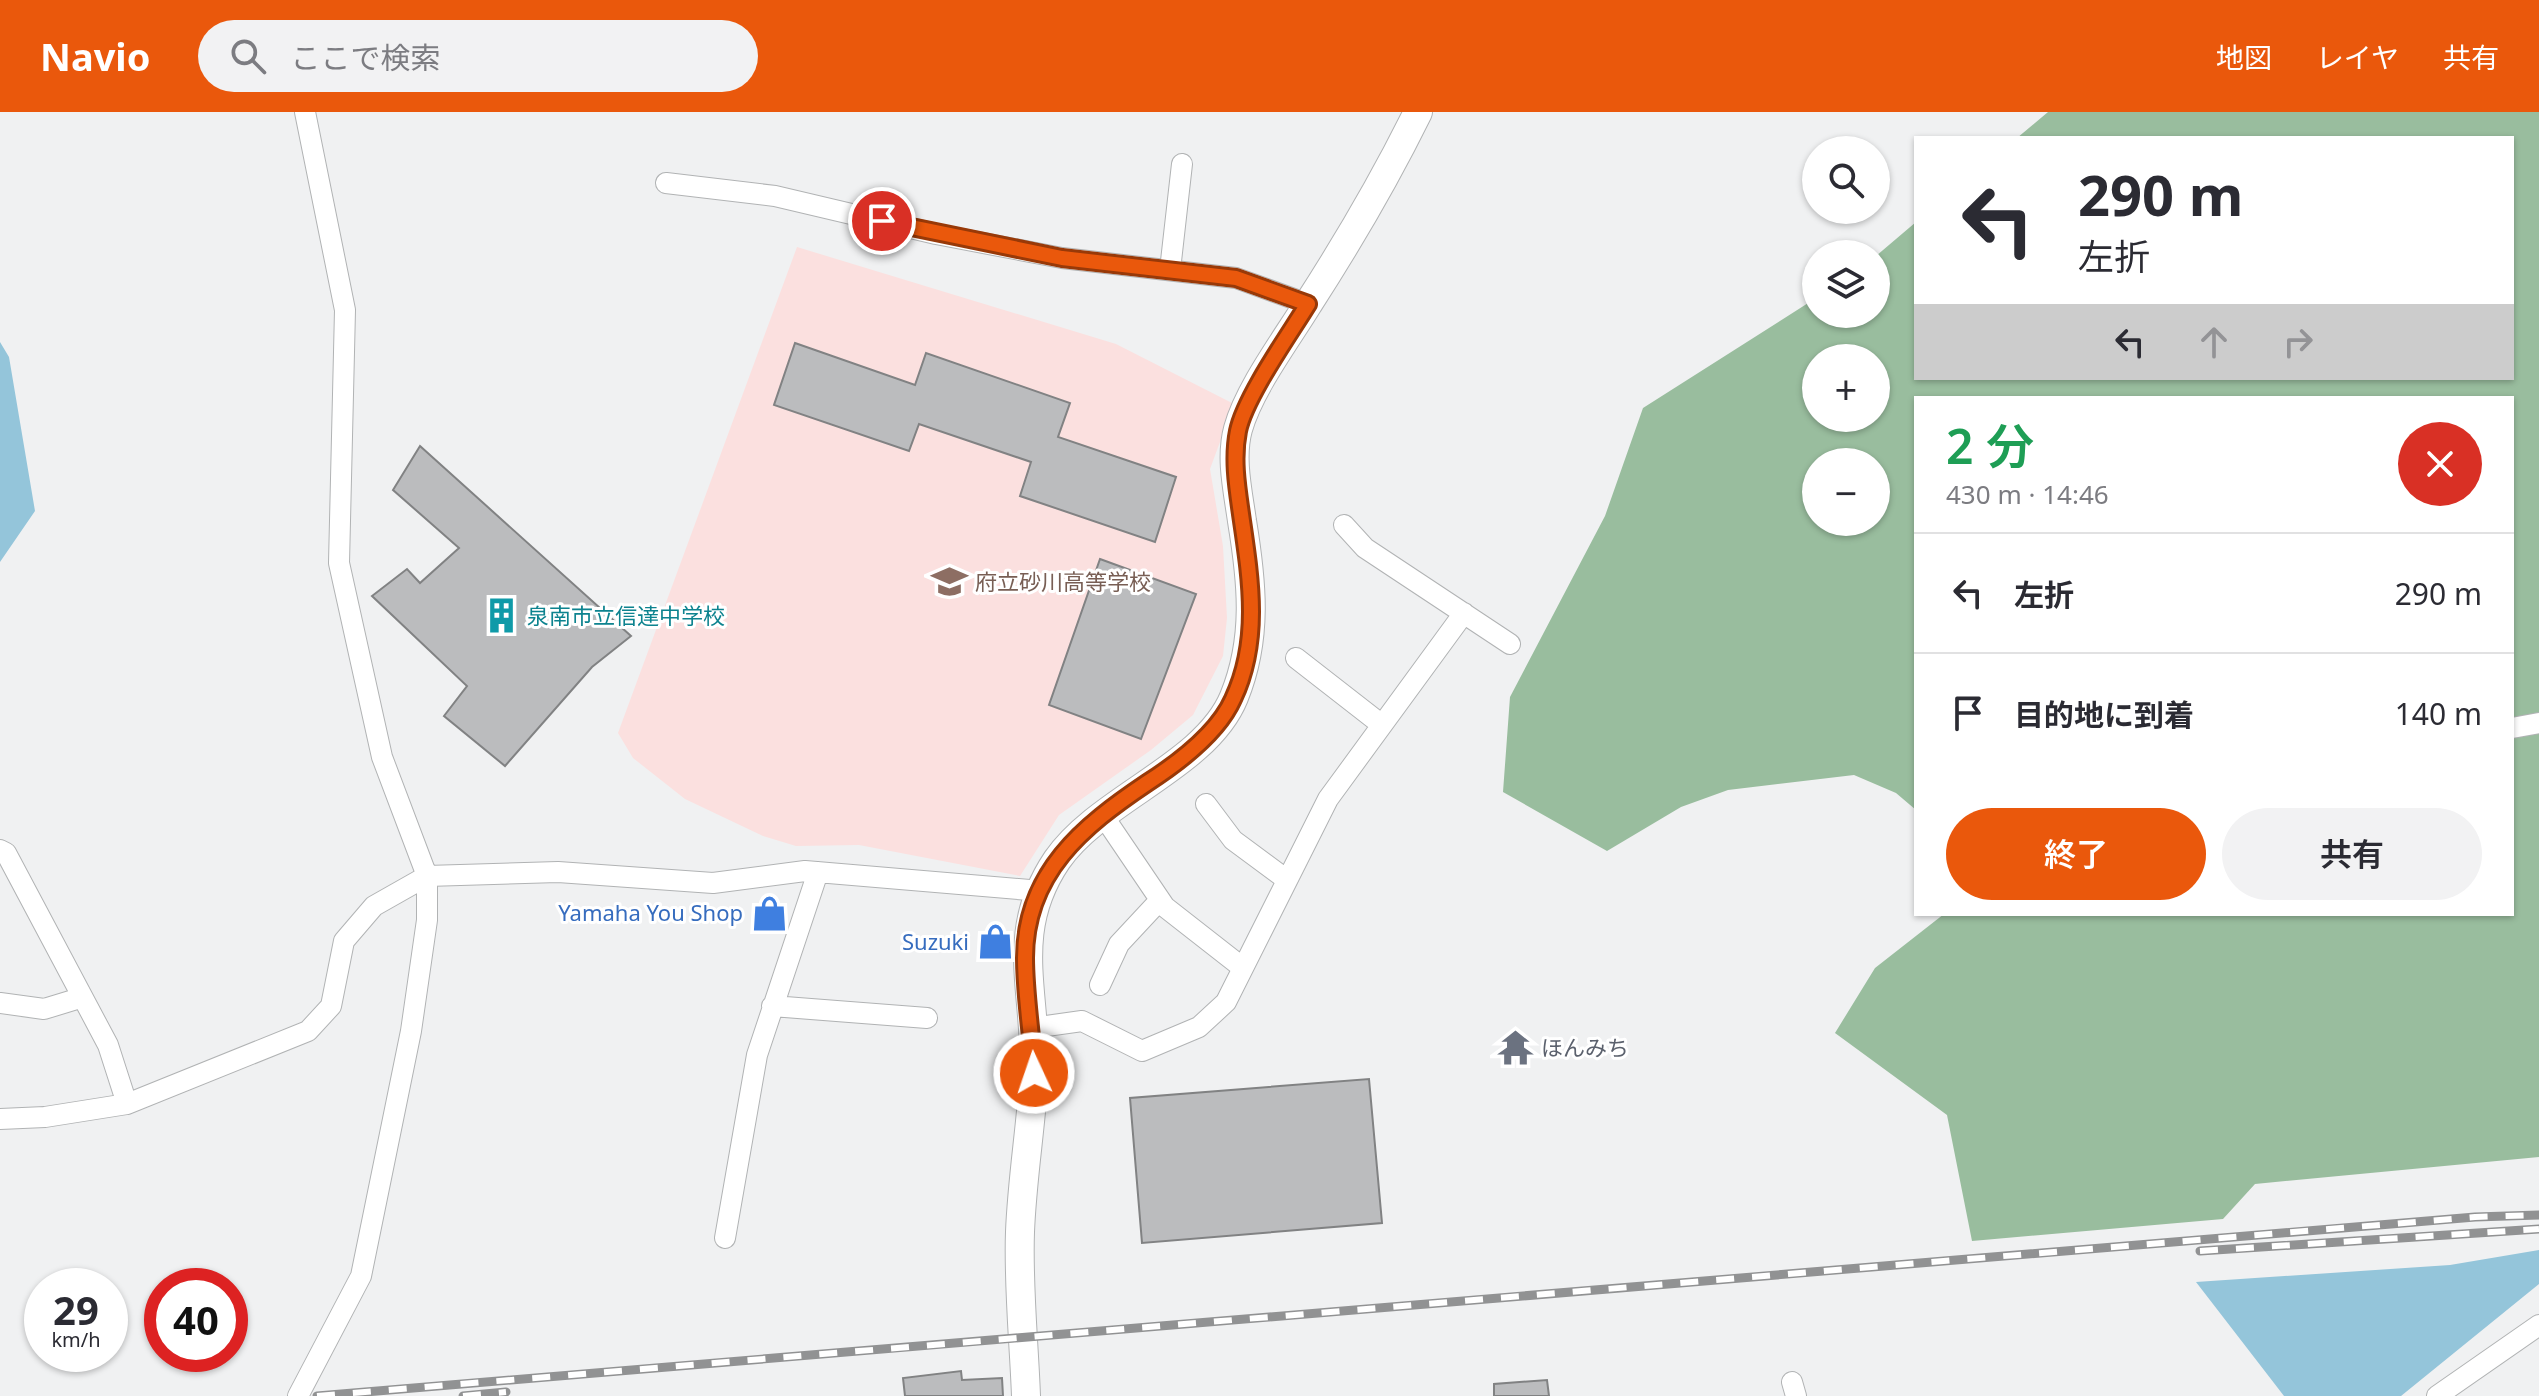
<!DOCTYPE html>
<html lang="ja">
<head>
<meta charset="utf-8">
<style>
	:root { --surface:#fff; --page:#f2f2f3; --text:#2b2b33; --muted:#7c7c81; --line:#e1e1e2; --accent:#ea580c }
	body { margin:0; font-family:"Noto Sans","Noto Sans JP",sans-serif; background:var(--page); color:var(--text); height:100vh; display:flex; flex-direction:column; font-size:30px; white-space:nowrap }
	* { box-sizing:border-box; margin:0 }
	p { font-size:26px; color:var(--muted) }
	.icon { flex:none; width:44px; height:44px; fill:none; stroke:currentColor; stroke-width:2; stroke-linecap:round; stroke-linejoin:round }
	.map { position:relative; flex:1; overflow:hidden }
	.drawer { position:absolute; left:1914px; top:284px; width:600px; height:520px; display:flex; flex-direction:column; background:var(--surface); border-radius:0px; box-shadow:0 2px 6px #0004 }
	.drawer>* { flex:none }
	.banner { position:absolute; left:1914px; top:24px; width:600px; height:244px; border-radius:0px; box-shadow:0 2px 6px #0004; background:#fff; color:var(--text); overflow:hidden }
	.buttons { position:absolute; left:1802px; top:24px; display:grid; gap:16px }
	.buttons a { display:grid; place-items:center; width:88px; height:88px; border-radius:50%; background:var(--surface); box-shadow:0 2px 6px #0004; font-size:40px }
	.speed { position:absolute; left:24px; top:1156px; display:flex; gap:16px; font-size:40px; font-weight:700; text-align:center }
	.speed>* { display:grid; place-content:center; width:104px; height:104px; border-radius:50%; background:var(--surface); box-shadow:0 2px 6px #0004; line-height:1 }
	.speed small { font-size:20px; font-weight:400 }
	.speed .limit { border:12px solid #d22; background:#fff; color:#111 }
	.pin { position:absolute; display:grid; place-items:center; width:68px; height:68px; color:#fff; margin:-34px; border:4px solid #fff; border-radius:50%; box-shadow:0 2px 8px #0007 }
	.me { position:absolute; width:88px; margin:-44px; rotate:357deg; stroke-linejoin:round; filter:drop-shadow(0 0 6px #0008) }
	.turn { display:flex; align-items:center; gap:28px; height:168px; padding:0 32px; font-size:36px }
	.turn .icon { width:104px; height:104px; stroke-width:2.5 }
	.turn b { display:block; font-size:56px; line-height:68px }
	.lanes { display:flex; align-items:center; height:76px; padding:0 32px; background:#0003; justify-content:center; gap:40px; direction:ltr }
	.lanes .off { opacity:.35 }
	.round { display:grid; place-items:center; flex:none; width:84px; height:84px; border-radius:42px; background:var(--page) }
	.overview { display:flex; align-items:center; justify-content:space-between; height:136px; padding:0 32px }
	h1 { font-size:48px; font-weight:600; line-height:60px; color:#1e9e55 }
	.button { display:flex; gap:16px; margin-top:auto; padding:16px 32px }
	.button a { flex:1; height:92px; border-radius:48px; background:var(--accent); color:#fff; font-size:32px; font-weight:600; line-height:92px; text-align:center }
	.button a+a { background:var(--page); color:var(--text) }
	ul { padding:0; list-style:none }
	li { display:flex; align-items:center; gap:24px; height:120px; padding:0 32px; border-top:2px solid var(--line) }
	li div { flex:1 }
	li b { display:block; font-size:30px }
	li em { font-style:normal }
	header { display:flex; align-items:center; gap:48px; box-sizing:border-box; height:112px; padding:0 40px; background:var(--accent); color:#fff }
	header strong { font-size:38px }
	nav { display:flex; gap:44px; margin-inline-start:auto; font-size:28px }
	.search { width:560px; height:72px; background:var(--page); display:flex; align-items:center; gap:20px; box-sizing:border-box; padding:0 28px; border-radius:44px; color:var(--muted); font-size:30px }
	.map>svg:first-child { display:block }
	.education { fill:#fbe0df }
	.forest { fill:#99bd9e; fill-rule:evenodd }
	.water { fill:#94c5da }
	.building { fill:#bbbcbe; stroke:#818283; stroke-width:2 }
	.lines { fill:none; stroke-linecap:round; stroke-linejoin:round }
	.street-casing { stroke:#b1b3b4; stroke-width:22 }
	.secondary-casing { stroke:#b1b3b4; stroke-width:30 }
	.street { stroke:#fff; stroke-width:20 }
	.secondary { stroke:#fff; stroke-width:28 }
	.rail-casing { stroke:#919293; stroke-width:9 }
	.rail { stroke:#fff; stroke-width:6; stroke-dasharray:18; stroke-linecap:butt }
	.route-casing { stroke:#983908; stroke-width:20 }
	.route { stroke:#ea580c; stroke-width:14 }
	.labels { text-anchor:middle; stroke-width:6; stroke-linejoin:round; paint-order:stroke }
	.education-label { font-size:22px; fill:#785e54; stroke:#fff; text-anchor:start }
	.culture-label { font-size:22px; fill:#0d838f; stroke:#fff; text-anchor:start }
	.shop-label { font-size:22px; fill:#366cbe; stroke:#fff; text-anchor:end }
	.worship-label { font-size:22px; fill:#5b616d; stroke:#fff; text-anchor:start }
</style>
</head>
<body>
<header>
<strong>Navio</strong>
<div class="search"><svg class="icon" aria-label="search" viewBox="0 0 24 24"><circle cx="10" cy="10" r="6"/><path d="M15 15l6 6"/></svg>ここで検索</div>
<nav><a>地図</a><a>レイヤ</a><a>共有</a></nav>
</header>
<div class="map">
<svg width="2539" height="1284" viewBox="0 0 2539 1284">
	<rect width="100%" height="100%" fill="#f0f1f2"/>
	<path class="education" d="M797 135 1116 232 1234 292 1210 357 1223 434 1227 506 1223 544 1193 603 1151 638 1059 703 1020 764 859 733 796 734 763 724 685 687 633 646 618 621Z"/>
	<path class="forest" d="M2048 0H2539V1045L2255 1072 2223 1107 1972 1129 1947 1003 1835 921 1875 856 1944 802H2512V286H1916V698L1896 681 1854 663 1728 678 1681 695 1607 739 1503 680 1510 585 1605 404 1643 296 1816 186V202H1876V144L1916 110V266H2512V26H2017ZM1816 246H1876V306H1816ZM1816 350H1876V410H1816Z"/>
	<path class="water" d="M0 230 9 245 35 399 0 450Z
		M2539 1138V1172L2401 1284H2284L2196 1170 2450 1153Z"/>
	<path class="building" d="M795 231 915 273 926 241 1070 291 1058 325 1176 365 1155 430 1020 384 1031 350 919 312 909 339 774 293Z
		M420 334 631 524 592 555 505 654 444 604 467 574 372 484 407 457 420 471 459 436 393 378Z
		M1100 447 1196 482 1141 627 1049 593Z
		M1369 967 1382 1111 1142 1131 1130 986Z
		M961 1259 962 1268 1002 1266 1003 1284H905L903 1266Z
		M1547 1268 1549 1284H1494V1272Z"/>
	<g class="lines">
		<defs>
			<path id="street" d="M666 71 775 84 936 122 1062 146 1236 166 1308 192
				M1170 158 1182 52
				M1344 413 1365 436 1510 532
				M1296 546 1382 613
				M2512 616 2539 611
				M1206 692 1233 728 1287 768
				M1102 702 1165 795 1243 856
				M0 738 6 741 108 933 127 992
				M1100 873 1119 832 1160 788
				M0 891 44 897 80 886
				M772 894 927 906
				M1032 916 1082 909 1142 939 1199 915 1226 890 1328 687 1464 501
				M0 1007 45 1005 127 992 308 919 331 894 344 829 374 794 427 764 558 760 713 771 805 759 1041 779
				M725 1126 757 943 818 760
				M1792 1270 1796 1284
				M298 1284 361 1164 411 919 427 808V764L382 645 339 451 345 198 305 0
				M2437 1284 2539 1213"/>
			<path id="secondary" d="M1026 1284C1024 1230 1018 1174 1020 1120 1022 1067 1031 1015 1034 963 1038 883 1007 822 1057 748 1100 686 1206 654 1234 585 1258 526 1252 470 1242 409 1238 380 1230 346 1238 317 1249 277 1286 228 1308 192 1348 130 1385 67 1418 0"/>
		</defs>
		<use href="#street" class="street-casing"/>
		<use href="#secondary" class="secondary-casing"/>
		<use href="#street" class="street"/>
		<use href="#secondary" class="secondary"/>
		<defs>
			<path id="rail" d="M2200 1139 2539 1117
				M317 1284 2475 1105 2539 1103
				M463 1284 506 1280"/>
		</defs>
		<use href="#rail" class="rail-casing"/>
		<use href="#rail" class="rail"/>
	</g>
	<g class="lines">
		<defs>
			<path id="route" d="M882 109 1062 146 1236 166 1308 192C1289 223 1245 285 1238 319 1232 349 1238 380 1242 409 1251 470 1260 530 1233 587 1218 621 1178 651 1147 671 1083 714 1025 761 1025 846 1025 884 1032 923 1034 961"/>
		</defs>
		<use href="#route" class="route-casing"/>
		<use href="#route" class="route"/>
	</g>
	<defs>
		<symbol id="school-bare" viewBox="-9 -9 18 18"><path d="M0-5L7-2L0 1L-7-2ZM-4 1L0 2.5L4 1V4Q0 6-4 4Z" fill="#8d6e63" stroke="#fff" stroke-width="2.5" paint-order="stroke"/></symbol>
		<symbol id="building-bare" viewBox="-9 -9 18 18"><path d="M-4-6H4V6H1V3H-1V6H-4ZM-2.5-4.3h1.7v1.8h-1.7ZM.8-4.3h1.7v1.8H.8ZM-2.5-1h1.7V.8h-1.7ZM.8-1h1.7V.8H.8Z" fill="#0f9aa8" stroke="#fff" stroke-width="2.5" paint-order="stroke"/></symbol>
		<symbol id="shop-bare" viewBox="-9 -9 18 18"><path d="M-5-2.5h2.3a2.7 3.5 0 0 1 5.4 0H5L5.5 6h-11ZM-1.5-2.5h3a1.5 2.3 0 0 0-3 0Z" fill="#3f7fe0" stroke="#fff" stroke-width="2.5" paint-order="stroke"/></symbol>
		<symbol id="temple-bare" viewBox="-9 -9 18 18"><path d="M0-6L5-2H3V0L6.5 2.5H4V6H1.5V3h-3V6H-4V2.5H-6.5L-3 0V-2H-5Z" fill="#6b7280" stroke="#fff" stroke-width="2.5" paint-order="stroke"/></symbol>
	</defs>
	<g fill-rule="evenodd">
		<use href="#school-bare" x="924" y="444" width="51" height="51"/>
		<use href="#building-bare" x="476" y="478" width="51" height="51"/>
		<use href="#shop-bare" x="744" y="776" width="51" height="51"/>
		<use href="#shop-bare" x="970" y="804" width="51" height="51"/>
		<use href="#temple-bare" x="1490" y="910" width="51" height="51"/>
	</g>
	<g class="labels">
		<g class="education-label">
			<text x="975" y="478">府立砂川高等学校</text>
		</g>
		<g class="culture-label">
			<text x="527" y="512">泉南市立信達中学校</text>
		</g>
		<g class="shop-label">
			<text x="743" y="809">Yamaha You Shop</text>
			<text x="969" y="838">Suzuki</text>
		</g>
		<g class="worship-label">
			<text x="1541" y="944">ほんみち</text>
		</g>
	</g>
</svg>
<div class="buttons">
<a><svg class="icon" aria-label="search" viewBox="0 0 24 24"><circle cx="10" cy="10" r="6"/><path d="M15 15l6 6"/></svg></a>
<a><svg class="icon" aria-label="layers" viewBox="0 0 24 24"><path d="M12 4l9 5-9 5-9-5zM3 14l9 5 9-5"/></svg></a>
<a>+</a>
<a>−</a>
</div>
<div class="speed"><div>29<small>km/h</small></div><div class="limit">40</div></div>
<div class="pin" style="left:882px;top:109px;background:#d93025"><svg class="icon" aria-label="arrive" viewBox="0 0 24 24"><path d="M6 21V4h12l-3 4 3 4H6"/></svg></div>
<svg class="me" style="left:1034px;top:961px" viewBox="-20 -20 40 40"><circle r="17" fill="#ea580c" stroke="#fff" stroke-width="3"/><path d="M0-11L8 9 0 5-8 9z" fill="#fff"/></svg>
<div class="banner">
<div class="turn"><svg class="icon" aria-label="left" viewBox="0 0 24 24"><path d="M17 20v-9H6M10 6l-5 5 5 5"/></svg><div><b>290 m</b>左折</div></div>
<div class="lanes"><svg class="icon" aria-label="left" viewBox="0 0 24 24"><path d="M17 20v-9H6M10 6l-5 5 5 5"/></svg><svg class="icon off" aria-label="ahead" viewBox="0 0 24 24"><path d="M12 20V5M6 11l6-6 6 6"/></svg><svg class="icon off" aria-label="right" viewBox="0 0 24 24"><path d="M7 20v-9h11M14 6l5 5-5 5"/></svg></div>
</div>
<section class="drawer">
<div class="overview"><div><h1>2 分</h1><p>430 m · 14:46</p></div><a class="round" style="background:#d93025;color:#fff"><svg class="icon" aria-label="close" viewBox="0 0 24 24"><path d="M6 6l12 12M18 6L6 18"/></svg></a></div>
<ul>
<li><svg class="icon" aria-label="left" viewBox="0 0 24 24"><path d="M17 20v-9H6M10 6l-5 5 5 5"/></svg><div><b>左折</b></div><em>290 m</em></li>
<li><svg class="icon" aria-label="arrive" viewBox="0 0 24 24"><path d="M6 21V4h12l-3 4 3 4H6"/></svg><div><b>目的地に到着</b></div><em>140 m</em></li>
</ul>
<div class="button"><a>終了</a><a>共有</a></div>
</section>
</div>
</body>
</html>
